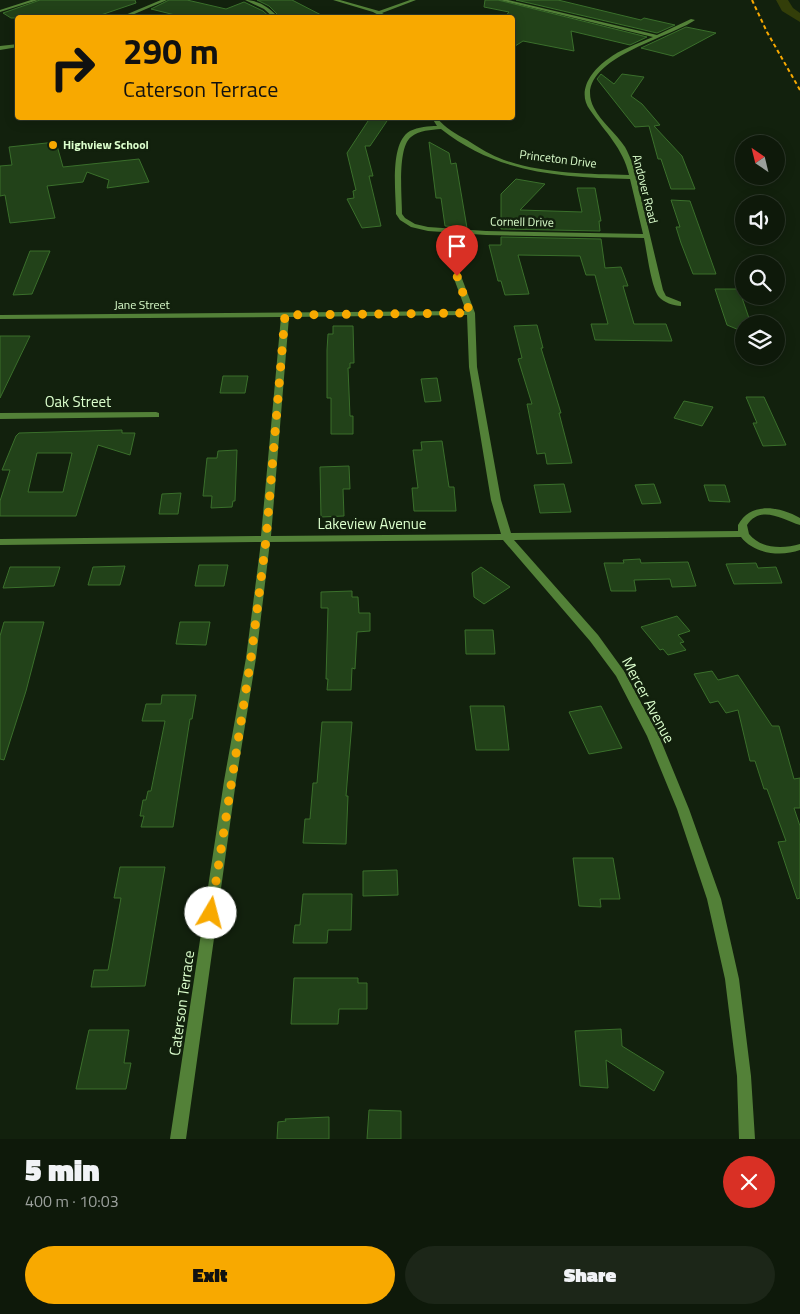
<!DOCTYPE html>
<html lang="en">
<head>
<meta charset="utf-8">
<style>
	:root { --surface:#0e190a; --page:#1c2618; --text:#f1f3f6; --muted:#9ba09c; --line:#2e382b; --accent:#f8a900 }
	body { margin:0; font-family:"Titillium Web",sans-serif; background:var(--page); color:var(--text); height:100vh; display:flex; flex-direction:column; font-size:19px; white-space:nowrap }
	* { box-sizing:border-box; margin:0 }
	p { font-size:16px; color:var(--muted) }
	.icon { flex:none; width:28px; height:28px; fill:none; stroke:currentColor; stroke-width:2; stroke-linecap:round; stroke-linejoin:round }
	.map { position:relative; height:1139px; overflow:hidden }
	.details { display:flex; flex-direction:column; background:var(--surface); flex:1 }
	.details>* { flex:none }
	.banner { position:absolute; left:15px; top:15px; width:500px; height:105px; border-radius:5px; box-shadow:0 2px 12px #0003,0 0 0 1px var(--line); background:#f8a900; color:#111; overflow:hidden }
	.needle { width:32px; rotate:325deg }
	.controls { position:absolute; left:735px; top:135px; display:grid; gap:10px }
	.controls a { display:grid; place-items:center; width:50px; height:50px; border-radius:50%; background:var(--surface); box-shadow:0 2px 12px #0003,0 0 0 1px var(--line); font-size:25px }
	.pin { position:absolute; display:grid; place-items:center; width:42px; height:42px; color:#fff; margin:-51px -21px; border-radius:50% 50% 50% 0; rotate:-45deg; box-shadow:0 0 5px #0007 }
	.pin .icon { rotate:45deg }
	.me { position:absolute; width:55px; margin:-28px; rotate:8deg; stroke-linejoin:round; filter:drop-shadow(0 0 4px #0008) }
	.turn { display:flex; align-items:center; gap:18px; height:105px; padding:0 25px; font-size:22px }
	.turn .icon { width:65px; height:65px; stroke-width:2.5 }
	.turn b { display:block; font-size:35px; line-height:42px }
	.round { display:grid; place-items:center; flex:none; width:52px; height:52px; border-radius:26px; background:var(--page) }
	.overview { display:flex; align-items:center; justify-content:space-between; height:85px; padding:0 25px }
	h1 { font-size:30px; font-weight:800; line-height:38px }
	.action { display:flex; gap:10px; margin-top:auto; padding:10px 25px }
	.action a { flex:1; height:58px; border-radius:30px; background:var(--accent); color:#111; font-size:20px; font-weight:800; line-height:58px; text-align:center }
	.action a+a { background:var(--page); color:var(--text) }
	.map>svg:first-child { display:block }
	.water { fill:#333e09 }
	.building { fill:#224219; stroke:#3a6f2b; fill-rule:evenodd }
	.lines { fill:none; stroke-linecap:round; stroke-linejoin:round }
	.street { fill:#538138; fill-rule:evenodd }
	.rail { stroke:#f8a900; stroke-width:2; stroke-dasharray:4 3; stroke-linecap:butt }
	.route { stroke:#f8a900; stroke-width:9; stroke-dasharray:0 16.2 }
	.poi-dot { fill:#f8a900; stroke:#12210d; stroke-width:2 }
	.labels { text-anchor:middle; stroke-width:5; stroke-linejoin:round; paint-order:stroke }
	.far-poi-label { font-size:12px; font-weight:bold; fill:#dcffcd; stroke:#12210d; text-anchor:start }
	.far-street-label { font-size:12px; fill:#dcffcd; stroke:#12210d }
	.street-label { font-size:15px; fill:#dcffcd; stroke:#12210d }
</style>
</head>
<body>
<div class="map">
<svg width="800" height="1139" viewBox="0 0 800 1139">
	<rect width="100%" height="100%" fill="#12210d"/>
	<path class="water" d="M776 0H788L793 8 800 13V22L782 11Z"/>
	<path class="building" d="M40 0H135L136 3 92 18H11L3 13Z
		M169 0H187L226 9 244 2 263 11 271 18H187L151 9Z
		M257 0H292L327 18H281L269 6Z
		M485 0H498L647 37 630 45 571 31 574 51 523 41 512 48V18H504L509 12 484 7Z
		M516 0H558L641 20 644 18 675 25 657 33Z
		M686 27 716 33 673 56 641 48Z
		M601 74 614 84 622 74 644 77 631 96 642 104 660 125 654 126 682 156 695 189H671L661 159H658L649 126 635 127 597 79Z
		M370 118H389L370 146H365L373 176H369L381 226 362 228 347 199 354 198 353 191 356 190 347 153Z
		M56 142 63 167 139 159 149 182 107 188 109 180 87 172 83 182 47 186 55 218 10 223 5 195 0 196V166L12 165 9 147Z
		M429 142 449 153 451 164 456 163 467 228 445 226 441 198H436Z
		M516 179 545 184 520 210 582 212 577 188H595L601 221H599L600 231 501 229V194Z
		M671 200 690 201 716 274H693L681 243 676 227H680Z
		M446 234 468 236 471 255 449 256Z
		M501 237 601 239 605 268 621 267 628 286H623L634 324H666L672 341 595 340 591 324H608L595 275H586L580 256 518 255 529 294 505 295 501 281H498L489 245H501Z
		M30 251H50L32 294 13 295Z
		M715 289H739L751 324H744V332L727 325Z
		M537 325 543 348H541L561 413H559L572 463 547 464 545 453 537 454 527 404H532L518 359 522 358 514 326Z
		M333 326H353L354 363H350V368H348L350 416H353V434H331V398H327V350L328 334H333Z
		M0 336H30L0 398Z
		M223 376H248L245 393H220Z
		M437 378 441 401 425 402 421 379Z
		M746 397H764L786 445 763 446 753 423H757Z
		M684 401 713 407 702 426 674 418Z
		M122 430V433H135L130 455 98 445 76 516H0V501L10 470H2L16 436 19 433ZM37 453H72L63 492H28Z
		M442 441 449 487H454L456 511H414L412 488H418L413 450H422L421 442Z
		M237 450 235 501H233L232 507 211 508 212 496H203L207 458H217L218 451Z
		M349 466 350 489H343L344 516 321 517 320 467Z
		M564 484 571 512 540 513 534 485Z
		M654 484 661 503 642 504 635 485Z
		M704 485H725L730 502 709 501Z
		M181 493 178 514H159L162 494Z
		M640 559 641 563 688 562 696 586 672 587 670 579 634 580 636 591H611L604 563H624L623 560Z
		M756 563 758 568 776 567 782 583 734 584 726 564Z
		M199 565H228L224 586H195Z
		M125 566 120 585H88L93 567Z
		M10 567H60L54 586 3 588Z
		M481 567 510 587 484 604 474 597 472 573Z
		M352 591V597H358L359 613H370V631L357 632 355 669 352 668 351 690H327L328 679H326L328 608H321V592Z
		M677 616 690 631 678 635 684 642 680 643 686 650 668 655 663 649 660 650 641 627Z
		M4 622H44L26 691 4 760 0 759V636Z
		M180 622H210L206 645 176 644Z
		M465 630H493L495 654H466Z
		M712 671 718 680 738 675 772 726H779L794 779 800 778V808H794L800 826V898L797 899 778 842 786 841 767 789H764L755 761H750L738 710 726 713 718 701 710 703 694 674Z
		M162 695H196L192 719H190L173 827H141L144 816H140L143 800H146L148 791H151L165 721H142L146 704H161Z
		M470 706H504L509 750H476Z
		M601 706 622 748 589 754 569 712Z
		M322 722H352L346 796H348L346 844 303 843 305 819H310L313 783H317Z
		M573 858H613L620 899H600L601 907 579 906Z
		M120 867H165L145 986 91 987 94 970H108L121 898H114Z
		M397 870 398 895 363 896V871Z
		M303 894H352L351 930H328L327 943H293L295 925H300Z
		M294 978H358V983H367V1009H339L338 1024H291Z
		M621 1029 622 1046 664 1072 654 1091 606 1060 608 1088 580 1086 575 1031Z
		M89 1030H129L124 1063H131L126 1089H76Z
		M369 1110 401 1111V1139H367Z
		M329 1117V1139H277L278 1122 286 1121 285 1119Z"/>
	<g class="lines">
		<path class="street" d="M31 0H38L0 12V10Z
			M161 0H167L125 18H118Z
			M245 0C259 0 270 8 279 18H274L264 9Z
			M333 0H340L379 11 410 0H416L382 13 391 18H384L373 12Z
			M500 0H508L657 35 691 19 695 20C670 38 569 61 594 108 601 122 616 133 625 147 628 152 630 158 633 164L663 290 666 296 681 302V306C674 306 663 302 659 297 651 287 647 252 644 238L486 235 428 231 411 227 400 220 396 214C396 193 389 143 410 131 418 127 429 126 437 126L432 118H437C445 128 456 134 467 140 479 148 491 155 504 160 544 174 588 174 629 175 623 148 605 132 590 110 576 91 592 70 608 59 619 50 639 43 653 37ZM441 129C498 174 561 177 630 179L643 234 486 231 428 227 415 224 405 218 402 214C402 196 397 148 411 137 419 130 431 130 441 129Z
			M18 44V47L0 50V46Z
			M454 274 461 276 475 313 477 367 501 500 511 533 738 531V525C751 501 780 507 800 518V525C783 520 761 504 747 525L749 534C761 549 783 549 800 544V550C781 557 754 554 741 537L514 540 598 635 624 671 659 736 689 809 721 899 739 979 751 1076 755 1139H739L737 1076 725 979 707 899 677 809 647 736 616 676 590 641 503 540 270 542 256 658 236 781 186 1139H170L224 781 246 658 261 542 0 545V539L261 536 281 317 0 319V315L466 311 453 276ZM467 315 469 367 491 500 501 534 271 536 289 317Z
			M156 412 159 413V417L0 419V413Z"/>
		<path class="rail" d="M752 0 767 32 800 90"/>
	</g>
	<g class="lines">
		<path class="route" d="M211 913 251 658 266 540 285 315 470 313 457 276"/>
	</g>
	<circle class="poi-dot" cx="53" cy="145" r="5"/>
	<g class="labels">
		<g class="far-poi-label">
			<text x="63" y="149">Highview School</text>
		</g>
		<g class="far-street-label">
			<text transform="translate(558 159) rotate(7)" y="4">Princeton Drive</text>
			<text transform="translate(645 189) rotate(76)" y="4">Andover Road</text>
			<text transform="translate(522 222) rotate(1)" y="4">Cornell Drive</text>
			<text x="142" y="309">Jane Street</text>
		</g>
		<g class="street-label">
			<text x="78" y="407">Oak Street</text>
			<text x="372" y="529">Lakeview Avenue</text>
			<text transform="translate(648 700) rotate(62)" y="5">Mercer Avenue</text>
			<text transform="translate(182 1003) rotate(-82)" y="5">Caterson Terrace</text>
		</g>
	</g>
</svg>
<div class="controls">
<a><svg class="needle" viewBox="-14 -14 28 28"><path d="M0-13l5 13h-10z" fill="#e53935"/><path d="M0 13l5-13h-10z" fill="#9ba09c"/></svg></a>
<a><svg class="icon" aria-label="sound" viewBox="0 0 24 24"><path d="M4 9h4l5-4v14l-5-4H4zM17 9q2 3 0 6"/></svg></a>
<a><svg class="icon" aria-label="search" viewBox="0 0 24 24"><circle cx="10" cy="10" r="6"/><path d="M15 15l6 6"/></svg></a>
<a><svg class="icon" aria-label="layers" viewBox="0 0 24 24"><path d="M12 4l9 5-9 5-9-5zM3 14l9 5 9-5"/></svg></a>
</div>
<div class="pin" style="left:457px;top:276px;background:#d93025"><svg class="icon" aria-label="arrive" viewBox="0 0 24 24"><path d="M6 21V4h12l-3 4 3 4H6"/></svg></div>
<svg class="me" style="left:211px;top:913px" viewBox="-20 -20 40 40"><circle r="19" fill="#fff"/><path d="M0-13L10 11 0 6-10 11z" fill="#f8a900"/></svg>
<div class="banner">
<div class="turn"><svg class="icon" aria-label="right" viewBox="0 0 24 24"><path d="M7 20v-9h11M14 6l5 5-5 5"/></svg><div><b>290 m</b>Caterson Terrace</div></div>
</div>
</div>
<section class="details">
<div class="overview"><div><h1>5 min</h1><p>400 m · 10:03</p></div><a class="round" style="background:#d93025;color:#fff"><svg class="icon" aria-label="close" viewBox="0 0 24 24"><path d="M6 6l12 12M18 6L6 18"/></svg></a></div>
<div class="action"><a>Exit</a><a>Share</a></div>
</section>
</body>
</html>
